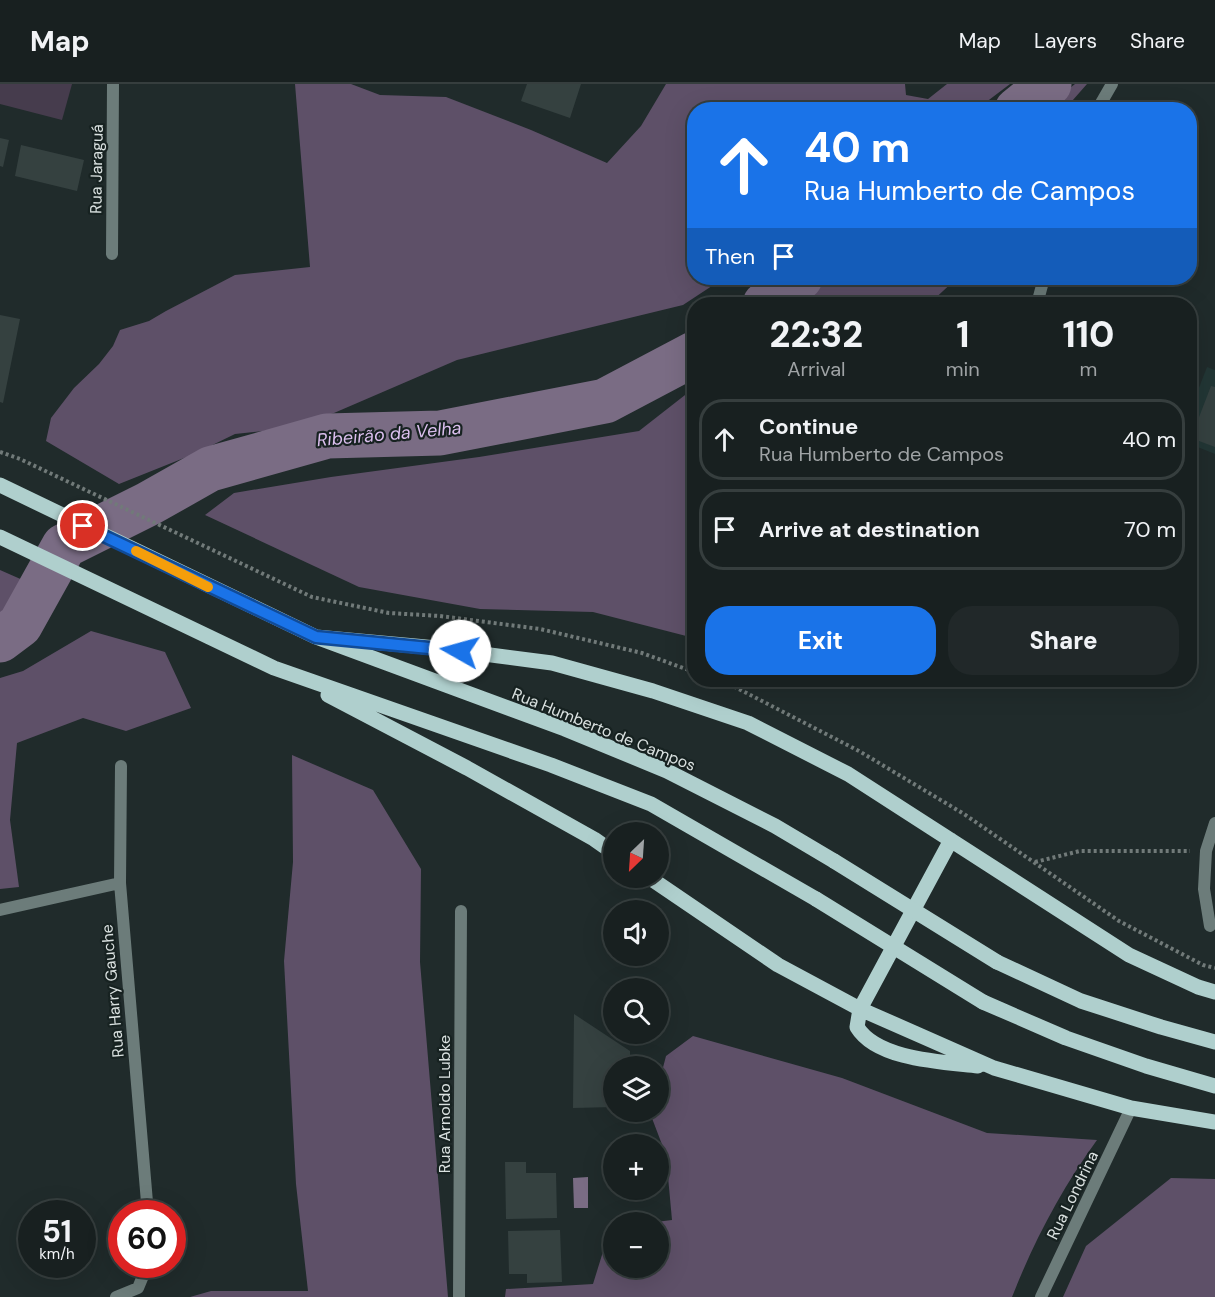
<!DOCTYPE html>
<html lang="en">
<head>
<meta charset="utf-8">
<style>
	:root { --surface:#182020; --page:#212829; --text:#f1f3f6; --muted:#9fa3a5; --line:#363e3e; --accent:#1a73e8 }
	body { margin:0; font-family:"DM Sans",sans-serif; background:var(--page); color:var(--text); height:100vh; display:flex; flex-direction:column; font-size:22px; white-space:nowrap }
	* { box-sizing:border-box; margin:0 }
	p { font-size:20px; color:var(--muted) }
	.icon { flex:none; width:33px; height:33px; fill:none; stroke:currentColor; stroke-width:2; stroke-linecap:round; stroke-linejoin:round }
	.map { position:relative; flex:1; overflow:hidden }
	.drawer { position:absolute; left:687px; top:213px; width:510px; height:390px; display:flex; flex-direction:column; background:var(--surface); border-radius:24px; box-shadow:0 6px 24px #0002,0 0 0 2px var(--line) }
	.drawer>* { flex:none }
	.hud { position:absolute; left:687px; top:18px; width:510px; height:183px; border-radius:24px; box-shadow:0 6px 24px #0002,0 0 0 2px var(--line); background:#1a73e8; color:#fff; overflow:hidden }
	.needle { width:39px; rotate:205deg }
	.buttons { position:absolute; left:603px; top:738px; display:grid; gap:12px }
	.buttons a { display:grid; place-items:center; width:66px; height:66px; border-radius:50%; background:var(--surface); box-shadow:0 6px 24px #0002,0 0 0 2px var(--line); font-size:30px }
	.speed { position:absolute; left:18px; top:1116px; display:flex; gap:12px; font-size:30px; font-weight:700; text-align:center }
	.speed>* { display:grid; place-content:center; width:78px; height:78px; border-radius:50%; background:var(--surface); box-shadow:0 6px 24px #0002,0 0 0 2px var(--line); line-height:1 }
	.speed small { font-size:15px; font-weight:400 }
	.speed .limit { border:9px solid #d22; background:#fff; color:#111 }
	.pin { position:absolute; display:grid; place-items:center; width:51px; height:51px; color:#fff; margin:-26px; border:3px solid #fff; border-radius:50%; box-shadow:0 2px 6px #0007 }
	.me { position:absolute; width:66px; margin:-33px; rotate:277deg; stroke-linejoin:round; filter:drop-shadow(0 0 4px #0008) }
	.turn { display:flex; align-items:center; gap:21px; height:126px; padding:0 18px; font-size:27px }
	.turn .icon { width:78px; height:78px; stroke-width:2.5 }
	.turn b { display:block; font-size:42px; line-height:51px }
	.then { display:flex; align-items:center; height:57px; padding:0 18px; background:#0003; gap:12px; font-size:22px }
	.eta { display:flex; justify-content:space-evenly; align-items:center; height:102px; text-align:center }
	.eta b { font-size:36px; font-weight:800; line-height:42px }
	.cta { display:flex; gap:12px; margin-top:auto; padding:12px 18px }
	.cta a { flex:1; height:69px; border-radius:24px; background:var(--accent); color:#fff; font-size:24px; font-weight:800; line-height:69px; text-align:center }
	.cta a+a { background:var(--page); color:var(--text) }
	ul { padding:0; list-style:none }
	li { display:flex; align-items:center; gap:18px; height:81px; margin:0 12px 9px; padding:0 6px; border:3px solid var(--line); border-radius:24px }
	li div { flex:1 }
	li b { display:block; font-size:22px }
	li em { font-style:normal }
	header { display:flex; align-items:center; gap:36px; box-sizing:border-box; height:84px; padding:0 30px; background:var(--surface); border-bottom:2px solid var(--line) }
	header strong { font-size:28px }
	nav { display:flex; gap:33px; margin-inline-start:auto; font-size:21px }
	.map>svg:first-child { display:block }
	.built { fill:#223635 }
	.green { fill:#463c4d }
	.forest { fill:#5e5068 }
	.water { fill:#7a6c84 }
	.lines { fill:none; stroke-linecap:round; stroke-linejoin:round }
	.river { stroke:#7a6c84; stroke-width:45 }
	.building { fill:#354140 }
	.path { stroke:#717a79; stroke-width:4; stroke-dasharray:3 3; stroke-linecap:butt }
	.minor { stroke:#6c7c7a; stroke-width:12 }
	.primary { stroke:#afcfcd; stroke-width:15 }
	.primary-bridge { stroke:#afcfcd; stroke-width:15 }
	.route-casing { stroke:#114b97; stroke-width:15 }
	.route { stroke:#1a73e8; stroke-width:10 }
	.slow { stroke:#f59e0b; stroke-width:10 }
	.labels { text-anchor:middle; stroke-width:4.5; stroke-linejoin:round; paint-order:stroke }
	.street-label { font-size:16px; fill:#dae1e0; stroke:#172221 }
	.water-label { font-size:18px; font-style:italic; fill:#dbbfee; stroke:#172221 }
</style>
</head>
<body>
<header>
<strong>Map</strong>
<nav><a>Map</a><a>Layers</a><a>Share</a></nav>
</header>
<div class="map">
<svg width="1215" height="1213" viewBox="0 0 1215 1213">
	<rect width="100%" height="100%" fill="#202b2b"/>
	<path class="built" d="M1207 283 1215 286V370L1190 360V327Z"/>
	<path class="green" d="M0 0H72L62 36 0 20Z"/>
	<path class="forest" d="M295 0H351L380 11 446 13 531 46 607 79 641 42 666 0H905L906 11 928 15 947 0H1010L977 25 694 26V194H724L683 221 457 276 334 329 281 345 235 350 194 370 119 400 46 357 51 334 74 304 99 280 113 262 120 246 149 237 166 227 235 191 310 183Z
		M1075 0H1087L1065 25H1044Z
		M831 194H957L929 220H794Z
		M694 304V554L593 528 480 525 359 503 205 431 234 409 331 393 479 373 639 347Z
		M0 486 25 497 16 516 0 532Z
		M91 547 165 568 191 624 126 647 83 634 17 659 10 736 19 803 0 805V594L23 587Z
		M292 671 373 706 421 785 420 878 448 1213H190L211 1207H308L296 1100 284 877 293 778Z
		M693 952 842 994 987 1049 1097 1056C1062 1104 1034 1157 1012 1213H505L506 1205 593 1200 610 1145H613L614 1184H658V1138H656L672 1136 666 1071 650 1029 658 1028 659 999 666 972Z
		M1171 1094 1215 1095V1213H1063L1086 1162Z"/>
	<path class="water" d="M588 1093V1124H574L573 1094Z"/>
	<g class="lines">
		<path class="river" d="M1017 26 1049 0
			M765 220 800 194
			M0 556 20 541 64 462 148 420 210 385 327 352 440 349 605 317 694 270"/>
	</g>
	<path class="building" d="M527 0H581L570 34 521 17Z
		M0 54 9 56 3 83 0 82Z
		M21 61 84 76 77 107 15 92Z
		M0 231 20 235 3 319 0 318Z
		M1211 302 1215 303V363L1191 354Z
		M574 930 630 967V982H614V1023L573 1024Z
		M505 1078H526V1089H556L557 1134 506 1135Z
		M560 1146 562 1198 527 1199V1190H509L508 1147Z"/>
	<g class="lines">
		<path class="path" d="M0 368 20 375 312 513 389 529 440 532 540 545 642 569 694 588
			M717 596 731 601 859 667 964 730 1119 837 1203 881 1215 884
			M1035 778 1080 767H1190"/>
		<path class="minor" d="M1097 26 1112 0
			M112 170 113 0
			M1037 220 1044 194
			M852 598 853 596
			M121 682 120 799 148 1130
			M0 826 120 799
			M1210 842 1204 805 1206 767 1215 739
			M116 1213 138 1204 148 1180
			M459 1213 461 827
			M1041 1213 1131 1024"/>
		<path class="primary" d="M0 401 316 553 565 645 667 687 775 742 834 777
			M0 453 274 584 551 681 651 720 816 815
			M316 553 437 564 552 579 653 607 748 639 848 690 1129 871 1198 903 1215 908
			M328 611 467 684 594 755 614 769
			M951 756 860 925 857 943C877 976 943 978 978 982
			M650 794 778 881 860 925 994 984 1131 1024 1215 1038
			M997 878 1081 917 1161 943 1215 958
			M983 918 1066 954 1146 982 1215 1002"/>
		<path class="primary-bridge" d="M834 777 997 878
			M816 815 983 918"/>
	</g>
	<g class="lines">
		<defs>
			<path id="route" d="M83 442 316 553 460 567"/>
		</defs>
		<use href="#route" class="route-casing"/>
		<use href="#route" class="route"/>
		<path class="slow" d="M136 467 208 503"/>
	</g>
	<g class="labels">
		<g class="street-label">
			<text transform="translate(96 85) rotate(-89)" y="6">Rua Jaraguá</text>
			<text transform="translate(604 645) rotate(22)" y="6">Rua Humberto de Campos</text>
			<text transform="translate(112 907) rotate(-95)" y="6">Rua Harry Gauche</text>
			<text transform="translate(444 1020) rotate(-90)" y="6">Rua Arnoldo Lubke</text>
			<text transform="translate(1072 1111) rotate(-64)" y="6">Rua Londrina</text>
		</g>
		<g class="water-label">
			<text transform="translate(389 350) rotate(-5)" y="6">Ribeirão da Velha</text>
		</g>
	</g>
</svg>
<div class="buttons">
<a><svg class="needle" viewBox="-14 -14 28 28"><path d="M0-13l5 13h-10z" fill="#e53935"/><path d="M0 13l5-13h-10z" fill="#9fa3a5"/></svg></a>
<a><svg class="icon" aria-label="sound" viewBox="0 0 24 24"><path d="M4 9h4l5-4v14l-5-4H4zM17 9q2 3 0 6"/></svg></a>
<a><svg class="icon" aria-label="search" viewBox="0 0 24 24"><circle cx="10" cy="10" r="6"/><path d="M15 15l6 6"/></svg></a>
<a><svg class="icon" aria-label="layers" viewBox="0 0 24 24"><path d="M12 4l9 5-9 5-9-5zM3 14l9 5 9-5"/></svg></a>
<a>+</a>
<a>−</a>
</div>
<div class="speed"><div>51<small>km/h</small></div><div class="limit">60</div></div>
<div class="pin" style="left:83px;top:442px;background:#d93025"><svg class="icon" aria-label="arrive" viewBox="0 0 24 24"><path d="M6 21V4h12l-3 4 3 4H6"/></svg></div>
<svg class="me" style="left:460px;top:567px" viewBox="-20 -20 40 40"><circle r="19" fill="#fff"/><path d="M0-13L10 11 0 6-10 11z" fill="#1a73e8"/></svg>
<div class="hud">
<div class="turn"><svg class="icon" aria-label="ahead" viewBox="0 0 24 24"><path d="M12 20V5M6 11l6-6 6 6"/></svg><div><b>40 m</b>Rua Humberto de Campos</div></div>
<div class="then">Then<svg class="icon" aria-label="arrive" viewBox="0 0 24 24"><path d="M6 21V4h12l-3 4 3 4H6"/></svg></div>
</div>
<section class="drawer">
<div class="eta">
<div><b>22:32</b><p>Arrival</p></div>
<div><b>1</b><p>min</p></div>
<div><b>110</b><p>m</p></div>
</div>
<ul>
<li><svg class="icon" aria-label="ahead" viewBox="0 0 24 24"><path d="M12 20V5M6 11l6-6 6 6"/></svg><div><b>Continue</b><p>Rua Humberto de Campos</p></div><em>40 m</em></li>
<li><svg class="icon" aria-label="arrive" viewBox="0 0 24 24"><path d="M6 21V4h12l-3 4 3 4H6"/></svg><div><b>Arrive at destination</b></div><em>70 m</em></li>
</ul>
<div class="cta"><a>Exit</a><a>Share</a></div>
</section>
</div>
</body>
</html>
